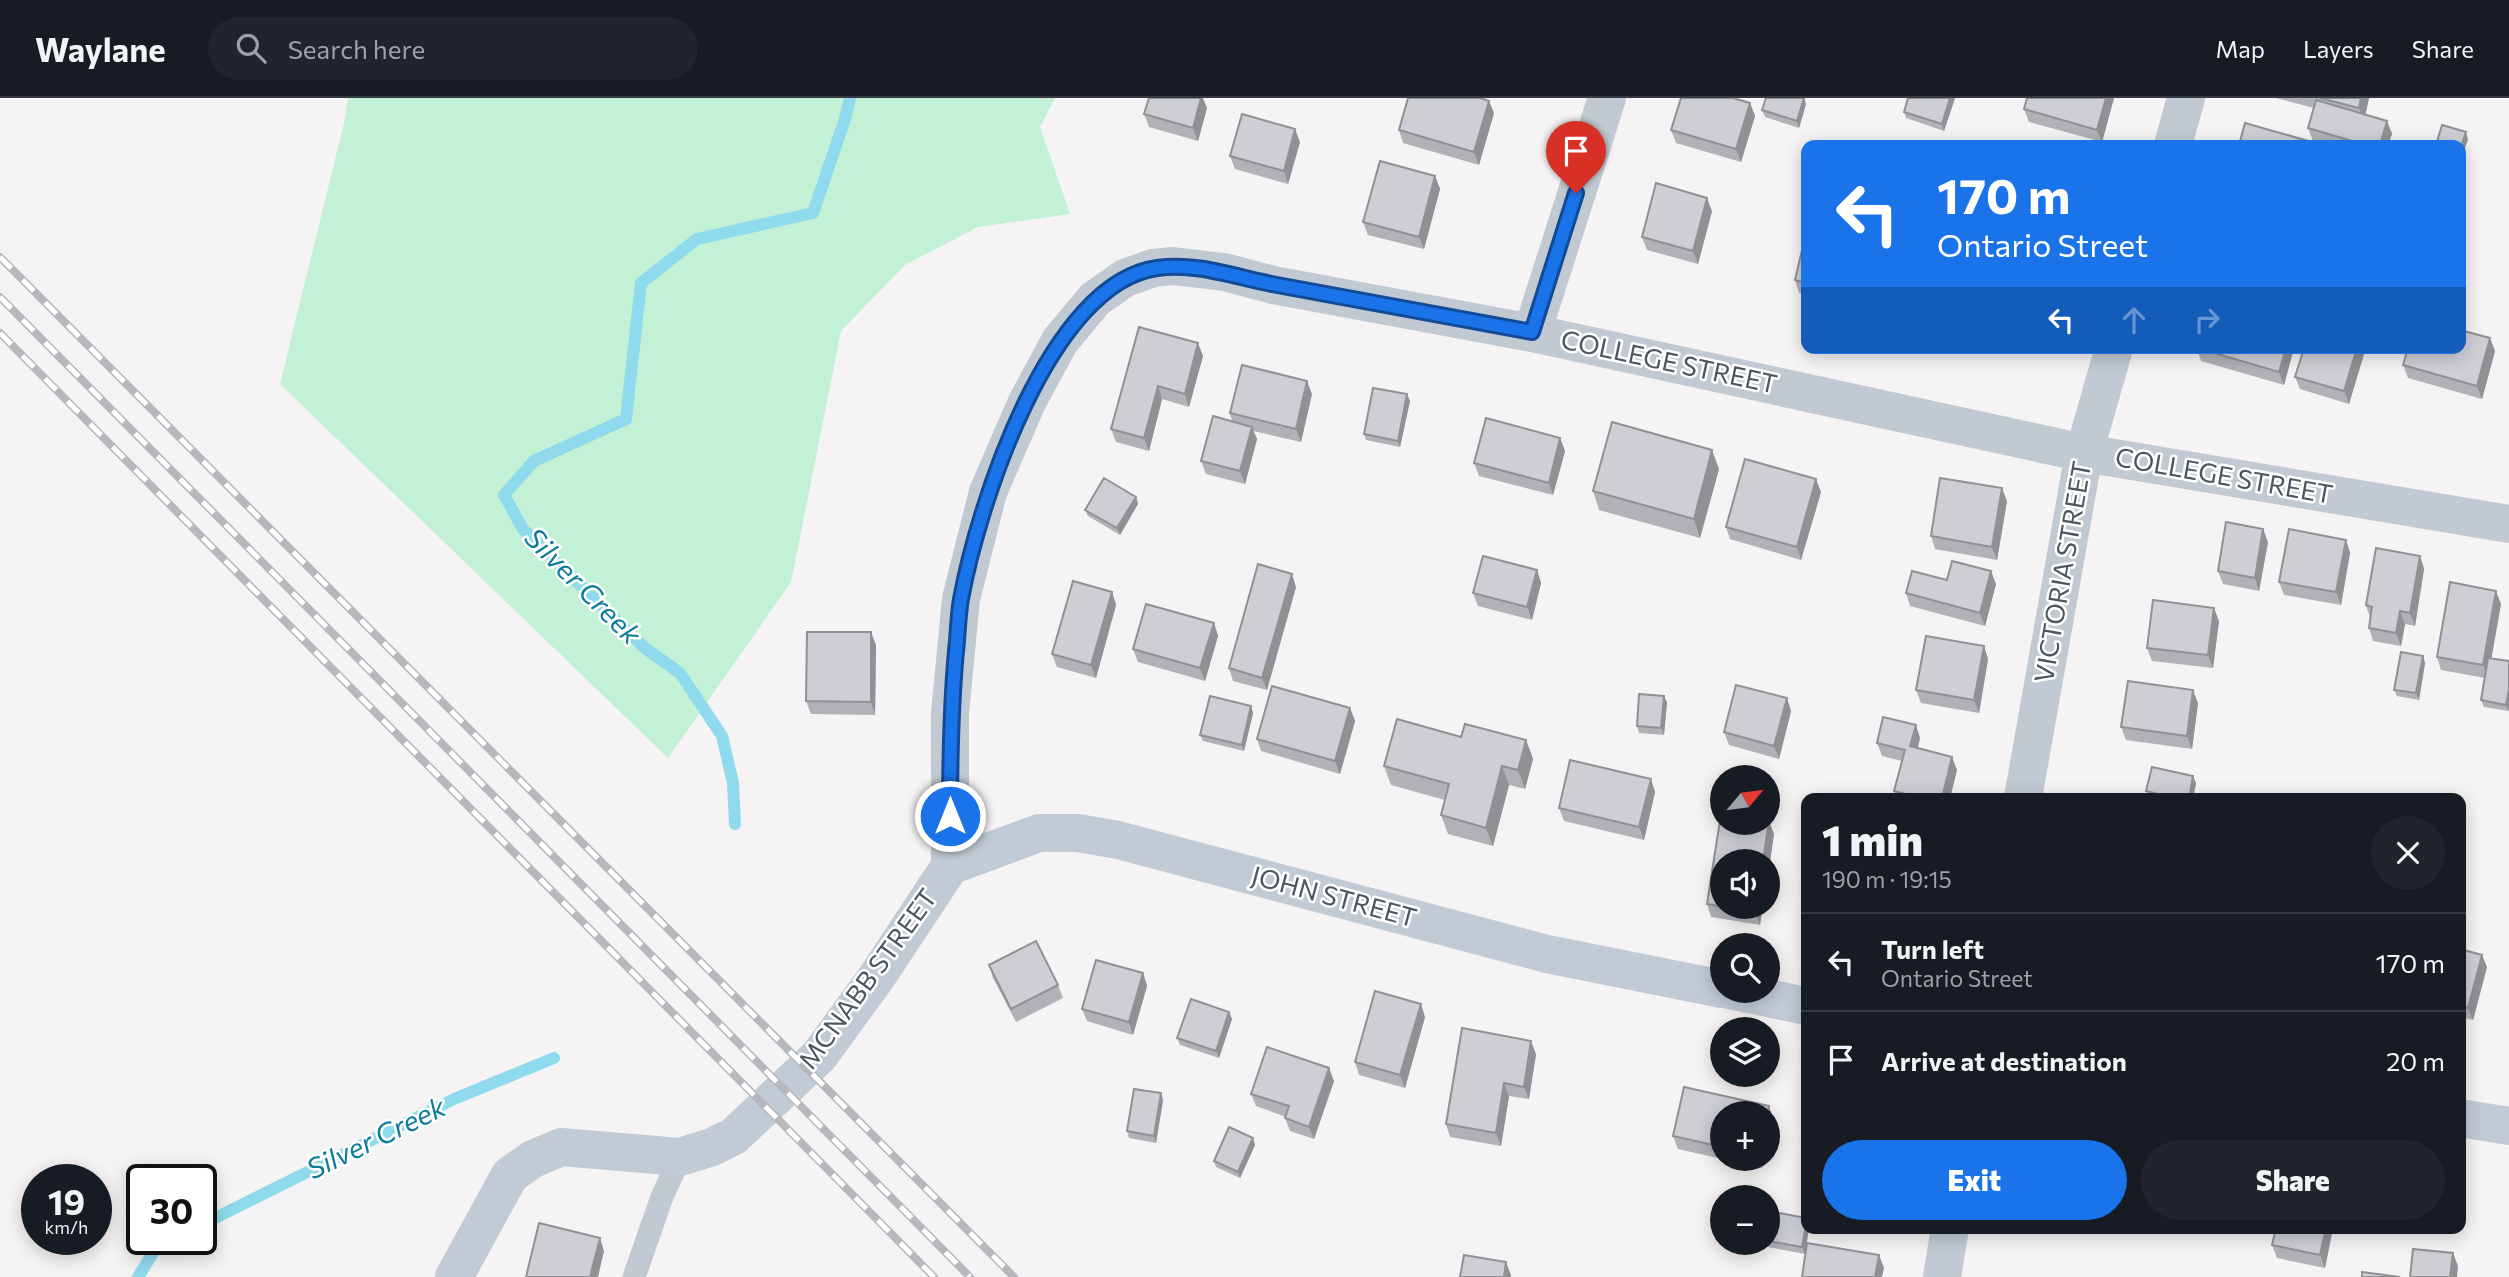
<!DOCTYPE html>
<html lang="en">
<head>
<meta charset="utf-8">
<style>
	:root { --surface:#171b24; --page:#20242c; --text:#f1f3f6; --muted:#9ea1a6; --line:#363941; --accent:#1a73e8 }
	body { margin:0; font-family:Commissioner,sans-serif; background:var(--page); color:var(--text); height:100vh; display:flex; flex-direction:column; font-size:26px; white-space:nowrap }
	* { box-sizing:border-box; margin:0 }
	p { font-size:23px; color:var(--muted) }
	.icon { flex:none; width:38px; height:38px; fill:none; stroke:currentColor; stroke-width:2; stroke-linecap:round; stroke-linejoin:round }
	.map { position:relative; flex:1; overflow:hidden }
	.sheet { position:absolute; left:1801px; top:695px; width:665px; height:441px; display:flex; flex-direction:column; background:var(--surface); border-radius:14px; box-shadow:0 4px 18px #0003 }
	.sheet>* { flex:none }
	.guide { position:absolute; left:1801px; top:42px; width:665px; height:214px; border-radius:14px; box-shadow:0 4px 18px #0003; background:#1a73e8; color:#fff; overflow:hidden }
	.needle { width:46px; rotate:61deg }
	.fabs { position:absolute; left:1710px; top:667px; display:grid; gap:14px }
	.fabs a { display:grid; place-items:center; width:70px; height:70px; border-radius:50%; background:var(--surface); box-shadow:0 4px 18px #0003; font-size:35px }
	.speed { position:absolute; left:21px; top:1066px; display:flex; gap:14px; font-size:35px; font-weight:700; text-align:center }
	.speed>* { display:grid; place-content:center; width:91px; height:91px; border-radius:50%; background:var(--surface); box-shadow:0 4px 18px #0003; line-height:1 }
	.speed small { font-size:18px; font-weight:400 }
	.speed .limit { border:4px solid #111; border-radius:10px; background:#fff; color:#111 }
	.pin { position:absolute; display:grid; place-items:center; width:60px; height:60px; color:#fff; margin:-72px -30px; border-radius:50% 50% 50% 0; rotate:-45deg; box-shadow:0 0 7px #0007 }
	.pin .icon { rotate:45deg }
	.me { position:absolute; width:77px; margin:-38px; rotate:0deg; stroke-linejoin:round; filter:drop-shadow(0 0 5px #0008) }
	.turn { display:flex; align-items:center; gap:24px; height:147px; padding:0 21px; font-size:32px }
	.turn .icon { width:91px; height:91px; stroke-width:2.5 }
	.turn b { display:block; font-size:49px; line-height:60px }
	.lanes { display:flex; align-items:center; height:66px; padding:0 21px; background:#0003; justify-content:center; gap:35px; direction:ltr }
	.lanes .off { opacity:.35 }
	.round { display:grid; place-items:center; flex:none; width:74px; height:74px; border-radius:37px; background:var(--page) }
	.head { display:flex; align-items:center; justify-content:space-between; height:119px; padding:0 21px }
	h1 { font-size:42px; font-weight:800; line-height:52px }
	.primary-button { display:flex; gap:14px; margin-top:auto; padding:14px 21px }
	.primary-button a { flex:1; height:80px; border-radius:42px; background:var(--accent); color:#fff; font-size:28px; font-weight:800; line-height:80px; text-align:center }
	.primary-button a+a { background:var(--page); color:var(--text) }
	ul { padding:0; list-style:none }
	li { display:flex; align-items:center; gap:21px; height:98px; padding:0 21px; border-top:2px solid var(--line) }
	li div { flex:1 }
	li b { display:block; font-size:26px }
	li em { font-style:normal }
	header { display:flex; align-items:center; gap:42px; box-sizing:border-box; height:98px; padding:0 35px; background:var(--surface); border-bottom:2px solid var(--line) }
	header strong { font-size:33px }
	nav { display:flex; gap:38px; margin-inline-start:auto; font-size:24px }
	.search { width:490px; height:63px; background:var(--page); display:flex; align-items:center; gap:18px; box-sizing:border-box; padding:0 24px; border-radius:38px; color:var(--muted); font-size:26px }
	.map>svg:first-child { display:block }
	.green { fill:#c3f1d5 }
	.lines { fill:none; stroke-linecap:round; stroke-linejoin:round }
	.stream { stroke:#90daee; stroke-width:12 }
	.lane { stroke:#c1cad2; stroke-width:23 }
	.street { stroke:#c1cad2; stroke-width:38 }
	.secondary { stroke:#c1cbd6; stroke-width:38 }
	.rail-casing { stroke:#b5b8bd; stroke-width:8 }
	.rail { stroke:#fff; stroke-width:5; stroke-dasharray:16; stroke-linecap:butt }
	.wall { fill:#b0b2b7 }
	.shaded-wall { fill:#909195 }
	.building { fill:#cdcfd5; stroke:#909195; stroke-width:2 }
	.route-casing { stroke:#114b97; stroke-width:18 }
	.route { stroke:#1a73e8; stroke-width:12 }
	.labels { text-anchor:middle; stroke-width:5; stroke-linejoin:round; paint-order:stroke }
	.street-label { font-size:26px; fill:#4a5661; stroke:#fff }
	.water-label { font-size:28px; font-style:italic; fill:#0c7c9b; stroke:#fff }
</style>
</head>
<body>
<header>
<strong>Waylane</strong>
<div class="search"><svg class="icon" aria-label="search" viewBox="0 0 24 24"><circle cx="10" cy="10" r="6"/><path d="M15 15l6 6"/></svg>Search here</div>
<nav><a>Map</a><a>Layers</a><a>Share</a></nav>
</header>
<div class="map">
<svg width="2509" height="1179" viewBox="0 0 2509 1179">
	<rect width="100%" height="100%" fill="#f5f3f3"/>
	<path class="green" d="M348 0H1055L1040 29 1070 116 978 129 905 167 841 233 791 484 668 660 280 286 344 25Z"/>
	<g class="lines">
		<path class="stream" d="M735 726 733 685 722 638 680 575 646 551 523 431 504 397 534 363 626 321 641 185 697 141 813 115 845 21 850 0
			M201 1127 454 1001 554 960
			M138 1179 156 1150 174 1141"/>
		<path class="lane" d="M634 1179 662 1099 680 1059"/>
		<path class="street" d="M2173 47 2186 0
			M1532 235 1607 0
			M2023 700 2084 355 2114 250
			M950 768V615L961 501 988 394 1027 304 1060 243 1095 201 1125 180 1153 170 1173 168 1224 174 1273 187 1532 235 2084 355 2509 426
			M1942 1179 1950 1130"/>
		<path class="secondary" d="M1729 892 1806 908
			M2460 1020 2509 1028
			M454 1179 510 1077 533 1061 561 1049 680 1059 712 1049 734 1038 819 958 876 880 950 768 1039 735H1078L1118 742 1547 856 1722 891"/>
		<defs>
			<path id="rail" d="M0 159 1014 1179
				M0 199 970 1179
				M0 235 934 1179"/>
		</defs>
		<use href="#rail" class="rail-casing"/>
		<use href="#rail" class="rail"/>
	</g>
	<path class="wall" d="M1955 0 1944 33 1906 20 1904 14Z
		M2114 0 2102 44 2029 24 2024 11Z
		M2276 0H2369L2365 17 2387 23 2392 36 2388 47H2328L2313 43 2308 30 2314 10Z
		M1750 5 1755 18 1741 64 1676 45 1671 32Z
		M1806 6 1799 30 1765 19 1762 12Z
		M1207 10 1198 43 1149 29 1144 16Z
		M1494 15 1479 67 1403 45 1399 32Z
		M1300 44 1288 86 1235 71 1230 58Z
		M1435 78 1440 91 1424 151 1368 137 1363 124Z
		M1712 113 1698 166 1647 152 1642 139Z
		M1806 135V196L1799 195 1795 182Z
		M1139 229 1203 258 1189 309 1162 301 1149 353 1116 344 1111 331Z
		M2490 240 2495 253 2482 301 2408 280 2403 267Z
		M2197 250H2294L2284 287 2201 263Z
		M2364 256 2349 306 2300 291 2295 279Z
		M1312 296 1301 344 1253 333 1257 341 1245 386 1206 376 1201 363 1232 323 1230 315Z
		M1407 296 1410 303 1400 349 1366 342 1364 336Z
		M1560 340 1565 353 1553 397 1479 378 1474 365Z
		M1719 371 1700 440 1599 412 1593 393Z
		M1821 394 1801 462 1730 441 1726 429Z
		M1136 399 1138 406 1120 437 1088 418 1085 412Z
		M2007 403 1997 462 1935 451 1931 438Z
		M2346 442 2350 455 2341 507 2284 497 2279 484Z
		M2268 444 2259 493 2223 486 2218 473Z
		M2420 458 2424 471 2415 528 2405 526 2401 548 2373 543 2369 530 2370 520 2366 507Z
		M1537 472 1541 485 1532 522 1478 508 1473 495Z
		M1947 482 1996 486 1985 528 1910 508 1906 495Z
		M1296 489 1267 592 1233 583 1229 570Z
		M1112 494 1116 507 1096 580 1057 569 1052 556Z
		M2501 506 2491 560 2509 613 2484 609 2481 602 2485 580 2441 572 2437 559Z
		M2219 523 2213 570 2152 563 2147 550Z
		M1214 525 1218 538 1205 583 1138 564 1133 551Z
		M876 547 875 617 811 616 806 603Z
		M1984 548 1988 561 1979 615 1921 605 1916 592Z
		M2423 558 2425 565 2419 602 2397 598 2394 592Z
		M1667 604 1664 637 1639 635 1637 628Z
		M2198 605 2192 651 2126 642 2121 629Z
		M1251 608 1253 615 1244 653 1203 643 1200 637Z
		M1350 610 1355 623 1340 676 1261 653 1257 641Z
		M1791 613 1779 661 1729 647 1724 634Z
		M1461 639 1526 642 1533 661 1525 691 1509 687 1493 748 1448 736 1441 717 1445 702 1391 687 1384 668Z
		M1920 640 1918 650 1957 672 1950 700H1897L1894 693 1902 663 1882 658 1877 645Z
		M2196 685 2193 700H2149L2146 693Z
		M1655 694 1644 742 1564 723 1559 710Z
		M1774 736 1768 777V763L1760 827 1711 819 1707 806Z
		M2460 851 2487 869 2473 922 2460 919Z
		M989 867 1058 887 1063 900 1016 924 993 880Z
		M1143 875 1147 888 1133 937 1087 923 1082 911Z
		M1229 914 1232 921 1219 960 1180 947 1177 940Z
		M1425 919 1405 990 1359 977 1355 964Z
		M1536 956 1529 1001 1509 998 1501 1048 1450 1039 1446 1026Z
		M1334 983 1314 1041 1290 1033 1285 1020 1286 1019 1256 1008 1251 996Z
		M1684 989 1769 1008 1773 1021 1768 1047V1015H1722V1060H1764L1762 1070 1678 1051 1673 1038Z
		M1163 1002 1156 1045 1129 1040 1127 1033Z
		M1253 1040 1255 1047 1240 1080 1216 1069 1214 1063Z
		M1768 1113 1806 1130H1809L1805 1156 1747 1145V1144H1768Z
		M2333 1130 2325 1170 2277 1160 2272 1147Z"/>
	<path class="shaded-wall" d="M1201 0H1203L1207 10 1198 43 1193 30Z
		M1804 0 1806 6 1799 30 1797 23Z
		M1950 0H1955L1944 33 1942 26Z
		M2106 0H2114L2102 44 2097 32Z
		M2361 0H2369L2364 23 2359 10Z
		M1489 3 1494 15 1479 67 1474 54Z
		M1750 5 1755 18 1741 64 1736 51Z
		M2387 23 2392 36 2388 47H2380Z
		M1295 31 1300 44 1288 86 1284 73Z
		M2466 34 2468 41 2460 66V51Z
		M1435 78 1440 91 1424 151 1419 139Z
		M1707 100 1712 113 1698 166 1693 153Z
		M2490 240 2495 253 2482 301 2477 288Z
		M1198 245 1203 258 1189 309 1185 296Z
		M2286 250H2294L2284 287 2279 274Z
		M2357 250H2362L2364 256 2349 306 2344 293Z
		M1307 283 1312 296 1301 344 1296 331Z
		M1158 288 1162 301 1149 353 1144 340Z
		M1407 296 1410 303 1400 349 1398 343Z
		M1252 329 1257 341 1245 386 1240 373Z
		M1560 340 1565 353 1553 397 1549 385Z
		M1712 352 1719 371 1700 440 1694 421Z
		M1816 381 1821 394 1801 462 1797 449Z
		M2002 390 2007 403 1997 462 1992 449Z
		M1136 399 1138 406 1120 437 1117 430Z
		M2263 431 2268 444 2259 493 2255 480Z
		M2346 442 2350 455 2341 507 2336 494Z
		M2420 458 2424 471 2415 528 2410 515Z
		M1537 472 1541 485 1532 522 1527 509Z
		M1991 473 1996 486 1985 528 1980 515Z
		M1292 476 1296 489 1267 592 1262 580Z
		M2496 493 2501 506 2488 580 2483 567Z
		M1112 494 1116 507 1096 580 1091 567Z
		M2214 510 2219 523 2213 570 2208 557Z
		M2400 513 2405 526 2401 548 2396 535Z
		M1214 525 1218 538 1205 583 1200 570Z
		M871 534 876 547 875 617 871 604Z
		M1984 548 1988 561 1979 615 1974 602Z
		M2423 558 2425 565 2419 602 2416 595Z
		M2509 591V613L2506 607Z
		M2193 592 2198 605 2192 651 2187 638Z
		M1664 598 1667 604 1664 637 1661 630Z
		M1787 600 1791 613 1779 661 1774 648Z
		M1251 608 1253 615 1244 653 1242 647Z
		M1350 610 1355 623 1340 676 1335 663Z
		M1916 627 1920 640 1915 661 1910 648Z
		M1526 642 1533 661 1525 691 1518 672Z
		M1952 659 1957 672 1950 700H1942Z
		M1502 668 1509 687 1493 748 1486 730Z
		M2193 678 2196 685 2193 700H2189Z
		M1651 681 1655 694 1644 742 1639 729Z
		M1769 723 1774 736 1768 777V763H1763Z
		M1756 808H1763L1760 827 1755 814Z
		M2482 857 2487 869 2473 922 2468 910Z
		M1143 875 1147 888 1133 937 1129 924Z
		M1421 906 1425 919 1405 990 1400 977Z
		M1229 914 1232 921 1219 960 1216 953Z
		M1531 943 1536 956 1529 1001 1524 989Z
		M1329 970 1334 983 1314 1041 1309 1029Z
		M1504 985 1509 998 1501 1048 1496 1035Z
		M1161 995 1163 1002 1156 1045 1154 1038Z
		M1769 1008 1773 1021 1768 1047V1015Z
		M1253 1040 1255 1047 1240 1080 1238 1074Z
		M1759 1060H1764L1762 1070Z
		M1806 1127V1130H1809L1805 1156 1802 1149Z
		M2326 1130H2333L2325 1170 2320 1157Z
		M600 1140 604 1153 598 1179H590Z
		M2453 1155 2458 1168 2457 1179H2450Z
		M1879 1157 1884 1170 1882 1179H1875Z
		M1506 1164 1511 1177V1179H1504Z"/>
	<path class="building" d="M1149 0H1201L1193 30 1144 16Z
		M1408 0H1480L1489 3 1474 54 1399 32Z
		M1681 0H1733L1750 5 1736 51 1671 32Z
		M1766 0H1804L1797 23 1762 12Z
		M1908 0H1950L1942 26 1904 14Z
		M2027 0H2106L2097 32 2024 11Z
		M2320 0H2361L2359 10Z
		M2316 2 2387 23 2380 47H2366L2308 30Z
		M1242 16 1295 31 1284 73 1230 58Z
		M2245 25 2319 46V47H2239Z
		M2442 27 2466 34 2460 51V47H2436Z
		M1380 63 1435 78 1419 139 1363 124Z
		M1656 85 1707 100 1693 153 1642 139Z
		M1806 135V185L1795 182Z
		M1139 229 1198 245 1185 296 1158 288 1144 340 1111 331Z
		M2460 232 2490 240 2477 288 2403 267 2408 250H2460Z
		M2197 250H2286L2279 274Z
		M2304 250H2357L2344 293 2295 279Z
		M1242 267 1307 283 1296 331 1230 315Z
		M1373 290 1407 296 1398 343 1364 336Z
		M1213 318 1252 329 1240 373 1201 363Z
		M1486 320 1560 340 1549 385 1474 365Z
		M1612 324 1712 352 1694 421 1593 393Z
		M1745 361 1816 381 1797 449 1726 429Z
		M1104 380 1136 399 1117 430 1085 412Z
		M1940 380 2002 390 1992 449 1931 438Z
		M2226 424 2263 431 2255 480 2218 473Z
		M2289 431 2346 442 2336 494 2279 484Z
		M2376 450 2420 458 2410 515 2400 513 2396 535 2369 530 2372 509 2366 507Z
		M1483 458 1537 472 1527 509 1473 495Z
		M1952 463 1991 473 1980 515 1906 495 1912 473 1947 482Z
		M1258 466 1292 476 1262 580 1229 570Z
		M1073 483 1112 494 1091 567 1052 556Z
		M2450 484 2496 493 2483 567 2437 559Z
		M2153 502 2214 510 2208 557 2147 550Z
		M1146 506 1214 525 1200 570 1133 551Z
		M807 534H871V604L806 603Z
		M1926 538 1984 548 1974 602 1916 592Z
		M2401 554 2423 558 2416 595 2394 592Z
		M2488 560 2509 563V591L2506 607 2481 602Z
		M2128 583 2193 592 2187 638 2121 629Z
		M1736 587 1787 600 1774 648 1724 634Z
		M1272 588 1350 610 1335 663 1257 641Z
		M1639 596 1664 598 1661 630 1637 628Z
		M1210 598 1251 608 1242 647 1200 637Z
		M1883 619 1916 627 1910 648 1952 659 1942 700H1920L1894 693 1905 652 1877 645Z
		M1397 621 1461 639 1465 626 1526 642 1518 672 1502 668 1486 730 1441 717 1449 686 1384 668Z
		M1570 662 1651 681 1639 729 1559 710Z
		M2152 669 2193 678 2189 700H2174L2146 693Z
		M1721 716H1722V724H1768V723H1769L1763 763H1722V808H1756L1755 814 1707 806Z
		M1036 843 1058 887 1011 911 989 867Z
		M2460 851 2482 857 2468 910 2460 908Z
		M1096 862 1143 875 1129 924 1082 911Z
		M1375 893 1421 906 1400 977 1355 964Z
		M1191 901 1229 914 1216 953 1177 940Z
		M1462 930 1531 943 1524 989 1504 985 1496 1035 1446 1026Z
		M1267 949 1329 970 1309 1029 1285 1020 1289 1008 1251 996Z
		M1684 989 1769 1008 1767 1015H1722V1049L1673 1038Z
		M1134 991 1161 995 1154 1038 1127 1033Z
		M1229 1029 1253 1040 1238 1074 1214 1063Z
		M1768 1113 1806 1120V1127L1802 1149 1768 1143Z
		M539 1125 600 1140 590 1179H526Z
		M2276 1130H2326L2320 1157 2272 1147Z
		M1807 1145 1879 1157 1875 1179H1802Z
		M2413 1151 2453 1155 2450 1179H2410Z
		M1464 1157 1506 1164 1504 1179H1460Z
		M2362 1174 2400 1179H2362Z"/>
	<g class="lines">
		<defs>
			<path id="route" d="M950 718C950 662 951 608 956 553 958 536 958 518 961 501 978 408 1049 185 1157 170 1198 164 1237 180 1277 187 1362 203 1447 219 1532 234L1576 95"/>
		</defs>
		<use href="#route" class="route-casing"/>
		<use href="#route" class="route"/>
	</g>
	<g class="labels">
		<g class="street-label">
			<text transform="translate(1669 264) rotate(12)" y="9">COLLEGE STREET</text>
			<text transform="translate(2224 378) rotate(10)" y="9">COLLEGE STREET</text>
			<text transform="translate(2063 474) rotate(-80)" y="9">VICTORIA STREET</text>
			<text transform="translate(1334 799) rotate(15)" y="9">JOHN STREET</text>
			<text transform="translate(868 881) rotate(-54)" y="9">MCNABB STREET</text>
		</g>
		<g class="water-label">
			<text transform="translate(583 488) rotate(45)" y="10">Silver Creek</text>
			<text transform="translate(376 1040) rotate(-26)" y="10">Silver Creek</text>
		</g>
	</g>
</svg>
<div class="fabs">
<a><svg class="needle" viewBox="-14 -14 28 28"><path d="M0-13l5 13h-10z" fill="#e53935"/><path d="M0 13l5-13h-10z" fill="#9ea1a6"/></svg></a>
<a><svg class="icon" aria-label="sound" viewBox="0 0 24 24"><path d="M4 9h4l5-4v14l-5-4H4zM17 9q2 3 0 6"/></svg></a>
<a><svg class="icon" aria-label="search" viewBox="0 0 24 24"><circle cx="10" cy="10" r="6"/><path d="M15 15l6 6"/></svg></a>
<a><svg class="icon" aria-label="layers" viewBox="0 0 24 24"><path d="M12 4l9 5-9 5-9-5zM3 14l9 5 9-5"/></svg></a>
<a>+</a>
<a>−</a>
</div>
<div class="speed"><div>19<small>km/h</small></div><div class="limit">30</div></div>
<div class="pin" style="left:1576px;top:95px;background:#d93025"><svg class="icon" aria-label="arrive" viewBox="0 0 24 24"><path d="M6 21V4h12l-3 4 3 4H6"/></svg></div>
<svg class="me" style="left:950px;top:718px" viewBox="-20 -20 40 40"><circle r="17" fill="#1a73e8" stroke="#fff" stroke-width="3"/><path d="M0-11L8 9 0 5-8 9z" fill="#fff"/></svg>
<div class="guide">
<div class="turn"><svg class="icon" aria-label="left" viewBox="0 0 24 24"><path d="M17 20v-9H6M10 6l-5 5 5 5"/></svg><div><b>170 m</b>Ontario Street</div></div>
<div class="lanes"><svg class="icon" aria-label="left" viewBox="0 0 24 24"><path d="M17 20v-9H6M10 6l-5 5 5 5"/></svg><svg class="icon off" aria-label="ahead" viewBox="0 0 24 24"><path d="M12 20V5M6 11l6-6 6 6"/></svg><svg class="icon off" aria-label="right" viewBox="0 0 24 24"><path d="M7 20v-9h11M14 6l5 5-5 5"/></svg></div>
</div>
<section class="sheet">
<div class="head"><div><h1>1 min</h1><p>190 m · 19:15</p></div><a class="round"><svg class="icon" aria-label="close" viewBox="0 0 24 24"><path d="M6 6l12 12M18 6L6 18"/></svg></a></div>
<ul>
<li><svg class="icon" aria-label="left" viewBox="0 0 24 24"><path d="M17 20v-9H6M10 6l-5 5 5 5"/></svg><div><b>Turn left</b><p>Ontario Street</p></div><em>170 m</em></li>
<li><svg class="icon" aria-label="arrive" viewBox="0 0 24 24"><path d="M6 21V4h12l-3 4 3 4H6"/></svg><div><b>Arrive at destination</b></div><em>20 m</em></li>
</ul>
<div class="primary-button"><a>Exit</a><a>Share</a></div>
</section>
</div>
</body>
</html>
